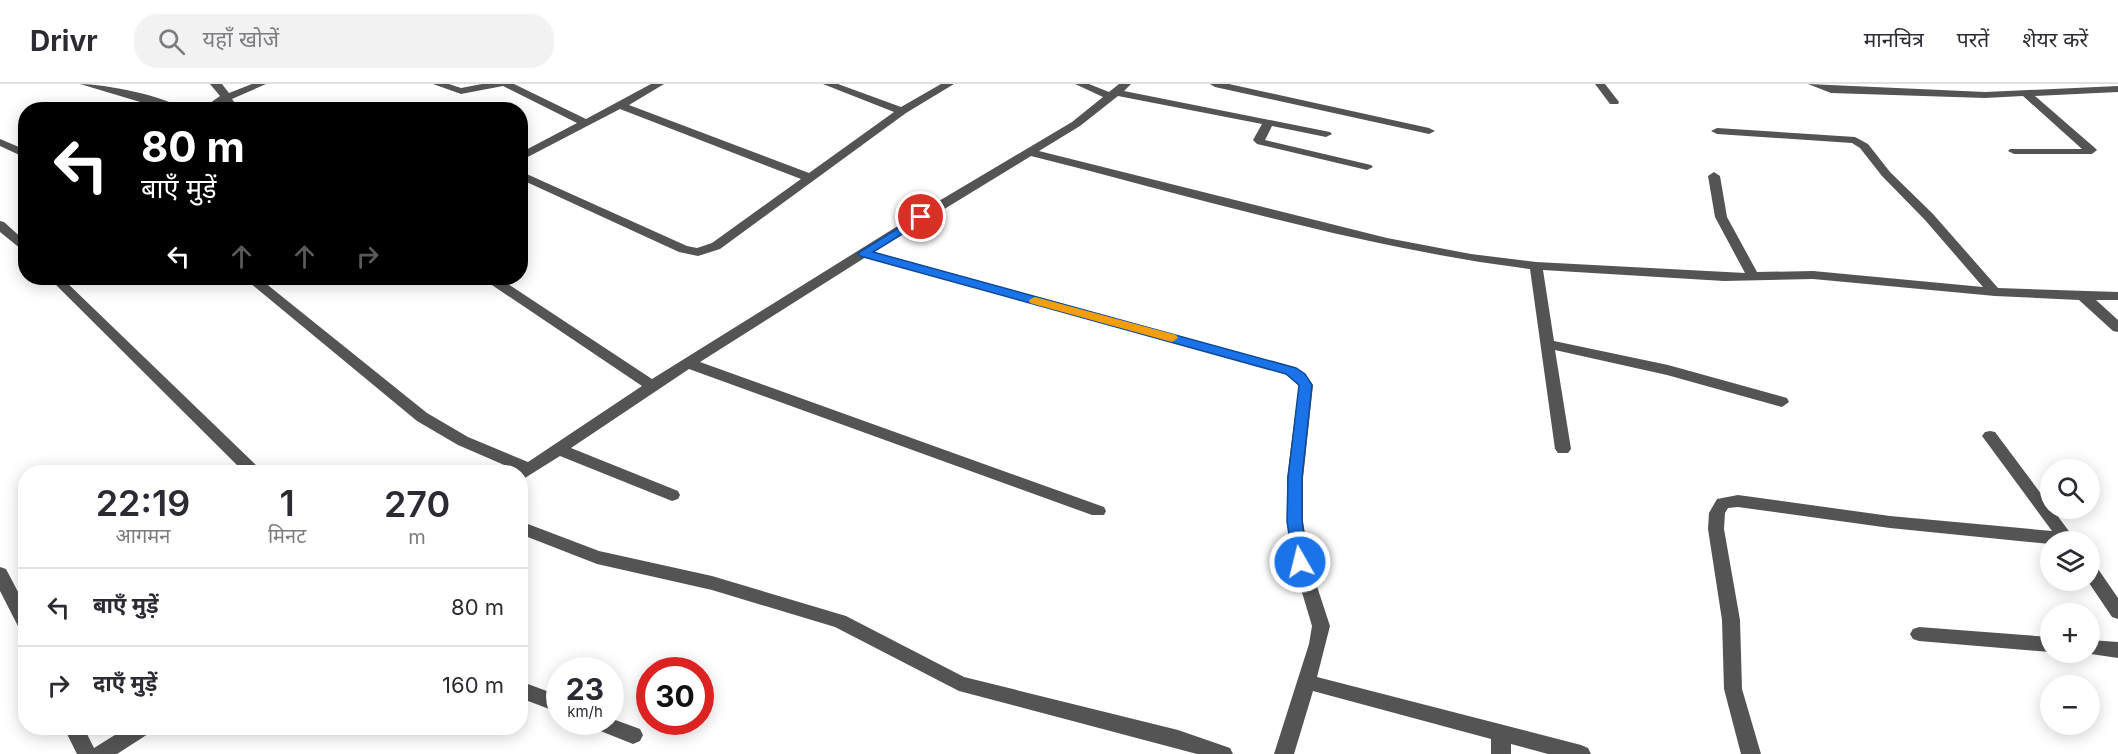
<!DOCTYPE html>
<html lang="hi">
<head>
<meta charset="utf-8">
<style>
	:root { --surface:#fff; --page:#f2f2f3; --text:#2b2b33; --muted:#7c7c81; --line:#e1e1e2 }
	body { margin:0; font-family:Inter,"Noto Sans Devanagari",sans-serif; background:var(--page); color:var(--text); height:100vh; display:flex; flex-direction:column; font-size:22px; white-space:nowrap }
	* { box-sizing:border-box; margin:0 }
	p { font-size:20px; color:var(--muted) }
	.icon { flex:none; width:33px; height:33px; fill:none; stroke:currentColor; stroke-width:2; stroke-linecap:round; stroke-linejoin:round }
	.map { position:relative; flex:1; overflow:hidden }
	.side { position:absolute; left:18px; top:381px; width:510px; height:270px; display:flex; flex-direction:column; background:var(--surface); border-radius:24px; box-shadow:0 3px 15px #0003 }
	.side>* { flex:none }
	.banner { position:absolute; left:18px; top:18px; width:510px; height:183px; border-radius:24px; box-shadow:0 3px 15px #0003; background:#000; color:#fff; overflow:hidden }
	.tools { position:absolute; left:2040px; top:375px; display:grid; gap:12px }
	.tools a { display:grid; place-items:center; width:60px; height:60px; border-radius:50%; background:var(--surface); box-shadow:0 3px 15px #0003; font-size:30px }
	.speed { position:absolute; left:546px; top:573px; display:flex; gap:12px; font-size:30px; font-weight:700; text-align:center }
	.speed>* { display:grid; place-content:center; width:78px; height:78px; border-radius:50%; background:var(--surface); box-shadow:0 3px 15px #0003; line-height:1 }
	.speed small { font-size:15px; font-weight:400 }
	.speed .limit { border:9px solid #d22; background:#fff; color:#111 }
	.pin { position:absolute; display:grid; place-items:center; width:51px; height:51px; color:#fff; margin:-26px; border:3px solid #fff; border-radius:50%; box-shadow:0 2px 6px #0007 }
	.me { position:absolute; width:66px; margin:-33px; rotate:352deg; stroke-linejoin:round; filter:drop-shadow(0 0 4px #0008) }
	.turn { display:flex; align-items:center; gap:21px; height:126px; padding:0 24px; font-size:27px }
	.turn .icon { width:78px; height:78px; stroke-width:2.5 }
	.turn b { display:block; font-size:42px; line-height:51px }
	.lanes { display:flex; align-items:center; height:57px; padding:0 24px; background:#0003; justify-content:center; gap:30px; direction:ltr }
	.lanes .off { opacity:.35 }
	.eta { display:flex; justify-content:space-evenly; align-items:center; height:102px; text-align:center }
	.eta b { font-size:36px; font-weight:600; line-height:42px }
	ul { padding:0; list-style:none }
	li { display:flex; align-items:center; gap:18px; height:78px; padding:0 24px; border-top:2px solid var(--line) }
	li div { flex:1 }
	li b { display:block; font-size:22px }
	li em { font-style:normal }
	header { display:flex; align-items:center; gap:36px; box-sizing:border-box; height:84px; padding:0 30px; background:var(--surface); border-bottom:2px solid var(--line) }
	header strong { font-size:28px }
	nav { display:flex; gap:33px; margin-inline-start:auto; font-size:21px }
	.search { width:420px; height:54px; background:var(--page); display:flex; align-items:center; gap:15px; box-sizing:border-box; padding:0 21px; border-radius:24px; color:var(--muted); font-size:22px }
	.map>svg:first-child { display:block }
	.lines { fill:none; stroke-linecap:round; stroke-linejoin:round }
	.minor { fill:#545454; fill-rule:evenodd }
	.route { fill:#1a73e8; stroke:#114b97; stroke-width:1.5 }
	.slow { fill:#f59e0b }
</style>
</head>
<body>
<header>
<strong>Drivr</strong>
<div class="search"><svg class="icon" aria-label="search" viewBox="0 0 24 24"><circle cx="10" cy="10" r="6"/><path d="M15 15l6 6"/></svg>यहाँ खोजें</div>
<nav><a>मानचित्र</a><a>परतें</a><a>शेयर करें</a></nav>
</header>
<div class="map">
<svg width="2118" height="670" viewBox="0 0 2118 670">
	<rect width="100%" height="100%" fill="#fff"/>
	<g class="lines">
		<path class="minor" d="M80 0C104 0 166 12 185 26H167Z
			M210 0H222L229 9 252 0H266L232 15 240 26H227L223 20 213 26H200L220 12Z
			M433 0H449L461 4 482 0H514L586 35 651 0H664L629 21 809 89 894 28 823 0H838L901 23 941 0H954L906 29 720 165 698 172 679 168 520 95V87L687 162 697 164 712 159 801 95 620 25 520 77V69L577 39 503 2 461 10Z
			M1075 0H1089L1109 8 1119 0H1131L1124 7 1330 48 1332 50 1326 53 1272 42 1265 56 1371 81 1373 83 1367 86 1257 60 1253 56 1262 40 1118 12 1080 42 1039 67 1387 154 1471 170 1536 178 1745 189 1715 133 1708 92 1714 88 1720 92 1727 133 1757 188 1813 187 1983 203 1925 136 1882 92 1860 64 1852 59 1717 50 1711 47 1717 44 1855 53 1868 60 1890 88 1933 130 1998 204 2118 208V216H2096L2118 236V248L2113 247 2079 216 1995 212 1813 195 1724 197 1543 186 1554 257 1668 281 1787 314 1789 318 1782 323 1667 291 1555 266 1571 365 1568 369H1558L1555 365 1530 185C1361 164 1195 113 1031 72L874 168 1296 284 1305 290 1313 301 1303 394V437L1309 478 1330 542 1317 593 1581 661 1588 664 1591 670H1548L1511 660V670H1491V655L1313 607 1294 670H1274L1309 560 1312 542 1293 478 1287 437V394L1299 302 1286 290 866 173 700 278 1104 423 1106 427 1104 431H1092L689 285 571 364 678 407 680 411 678 415 672 417 560 372 520 397V388H514L516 386 458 361 417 337 244 194H259L427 329 468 353 528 378 642 302 486 197 485 194H499L652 295 917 130 1072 38 1103 13Z
			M1210 0H1229L1429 44 1435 47 1429 50 1215 3Z
			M1595 0H1605L1619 18 1618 20H1610Z
			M1808 0 1985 8 2118 2V8L2035 12 2095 64 2097 66 2092 70H2014L2008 67 2010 65H2082L2023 12 1985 14 1831 9Z
			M0 55 26 66V74L0 62Z
			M0 137 4 138 26 158V169L0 148Z
			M49 194H62L259 384 261 388H244Z
			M1990 347 1995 348 2077 458H2050V460L1890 444 1738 423 1728 424 1725 429 1724 445 1740 536 1742 605 1761 670H1741L1724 605 1722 536 1708 445 1709 429 1717 415 1738 411 1890 432 2052 447 1985 356 1982 352 1985 348Z
			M520 437 599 467 712 492 846 532 964 593 1178 646 1230 664 1233 670H1197L959 607 835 543 712 506 597 480 520 450Z
			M2090 480 2096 482 2118 514V535L2112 533 2087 496H2090Z
			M0 483 6 485 26 523V548L20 546 0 507Z
			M1919 543 2050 553V568L1919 557 1913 555 1910 550 1913 545Z
			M2090 556 2118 558V574L2084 569 2090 568Z
			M520 597 560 612V629L520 614Z
			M610 634 640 645 643 651 640 657 633 660 593 644 590 638H610Z
			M64 644H84L94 664 126 644H151L148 650 117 670H77Z"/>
	</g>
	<path class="route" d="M921 130 927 133 925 136 873 168 1296 284 1305 290 1312 301 1302 394V437L1308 478 1306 482H1295L1293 478 1287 437 1288 394 1299 301 1286 290 860 172 858 169Z"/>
	<path class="slow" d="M1035 213 1176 251 1178 254 1172 258 1030 219 1029 216Z"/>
</svg>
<div class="tools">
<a><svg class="icon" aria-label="search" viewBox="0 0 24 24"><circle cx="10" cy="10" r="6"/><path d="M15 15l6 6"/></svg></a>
<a><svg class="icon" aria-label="layers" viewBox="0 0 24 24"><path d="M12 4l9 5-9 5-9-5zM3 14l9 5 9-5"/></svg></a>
<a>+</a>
<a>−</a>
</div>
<div class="speed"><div>23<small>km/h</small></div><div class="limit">30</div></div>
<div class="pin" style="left:921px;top:133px;background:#d93025"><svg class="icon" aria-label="arrive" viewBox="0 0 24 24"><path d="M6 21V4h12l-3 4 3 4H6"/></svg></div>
<svg class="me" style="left:1300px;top:478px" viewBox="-20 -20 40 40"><circle r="17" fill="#1a73e8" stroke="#fff" stroke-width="3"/><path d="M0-11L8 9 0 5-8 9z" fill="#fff"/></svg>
<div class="banner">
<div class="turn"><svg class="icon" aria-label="left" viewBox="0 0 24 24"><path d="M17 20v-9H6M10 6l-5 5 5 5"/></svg><div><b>80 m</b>बाएँ मुड़ें</div></div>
<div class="lanes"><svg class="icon" aria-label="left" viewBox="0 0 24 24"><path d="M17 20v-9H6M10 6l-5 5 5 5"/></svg><svg class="icon off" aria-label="ahead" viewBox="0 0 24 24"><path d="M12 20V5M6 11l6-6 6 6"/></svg><svg class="icon off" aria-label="ahead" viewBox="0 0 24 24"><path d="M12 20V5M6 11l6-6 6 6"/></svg><svg class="icon off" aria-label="right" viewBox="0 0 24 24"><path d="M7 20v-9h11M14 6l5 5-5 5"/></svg></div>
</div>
<section class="side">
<div class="eta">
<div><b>22:19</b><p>आगमन</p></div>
<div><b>1</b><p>मिनट</p></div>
<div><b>270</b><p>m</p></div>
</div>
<ul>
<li><svg class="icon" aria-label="left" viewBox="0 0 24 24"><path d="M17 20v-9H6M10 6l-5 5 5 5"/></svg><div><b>बाएँ मुड़ें</b></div><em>80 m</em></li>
<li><svg class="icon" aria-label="right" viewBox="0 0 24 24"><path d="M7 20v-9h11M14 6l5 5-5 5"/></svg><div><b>दाएँ मुड़ें</b></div><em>160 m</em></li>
</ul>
</section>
</div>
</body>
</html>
